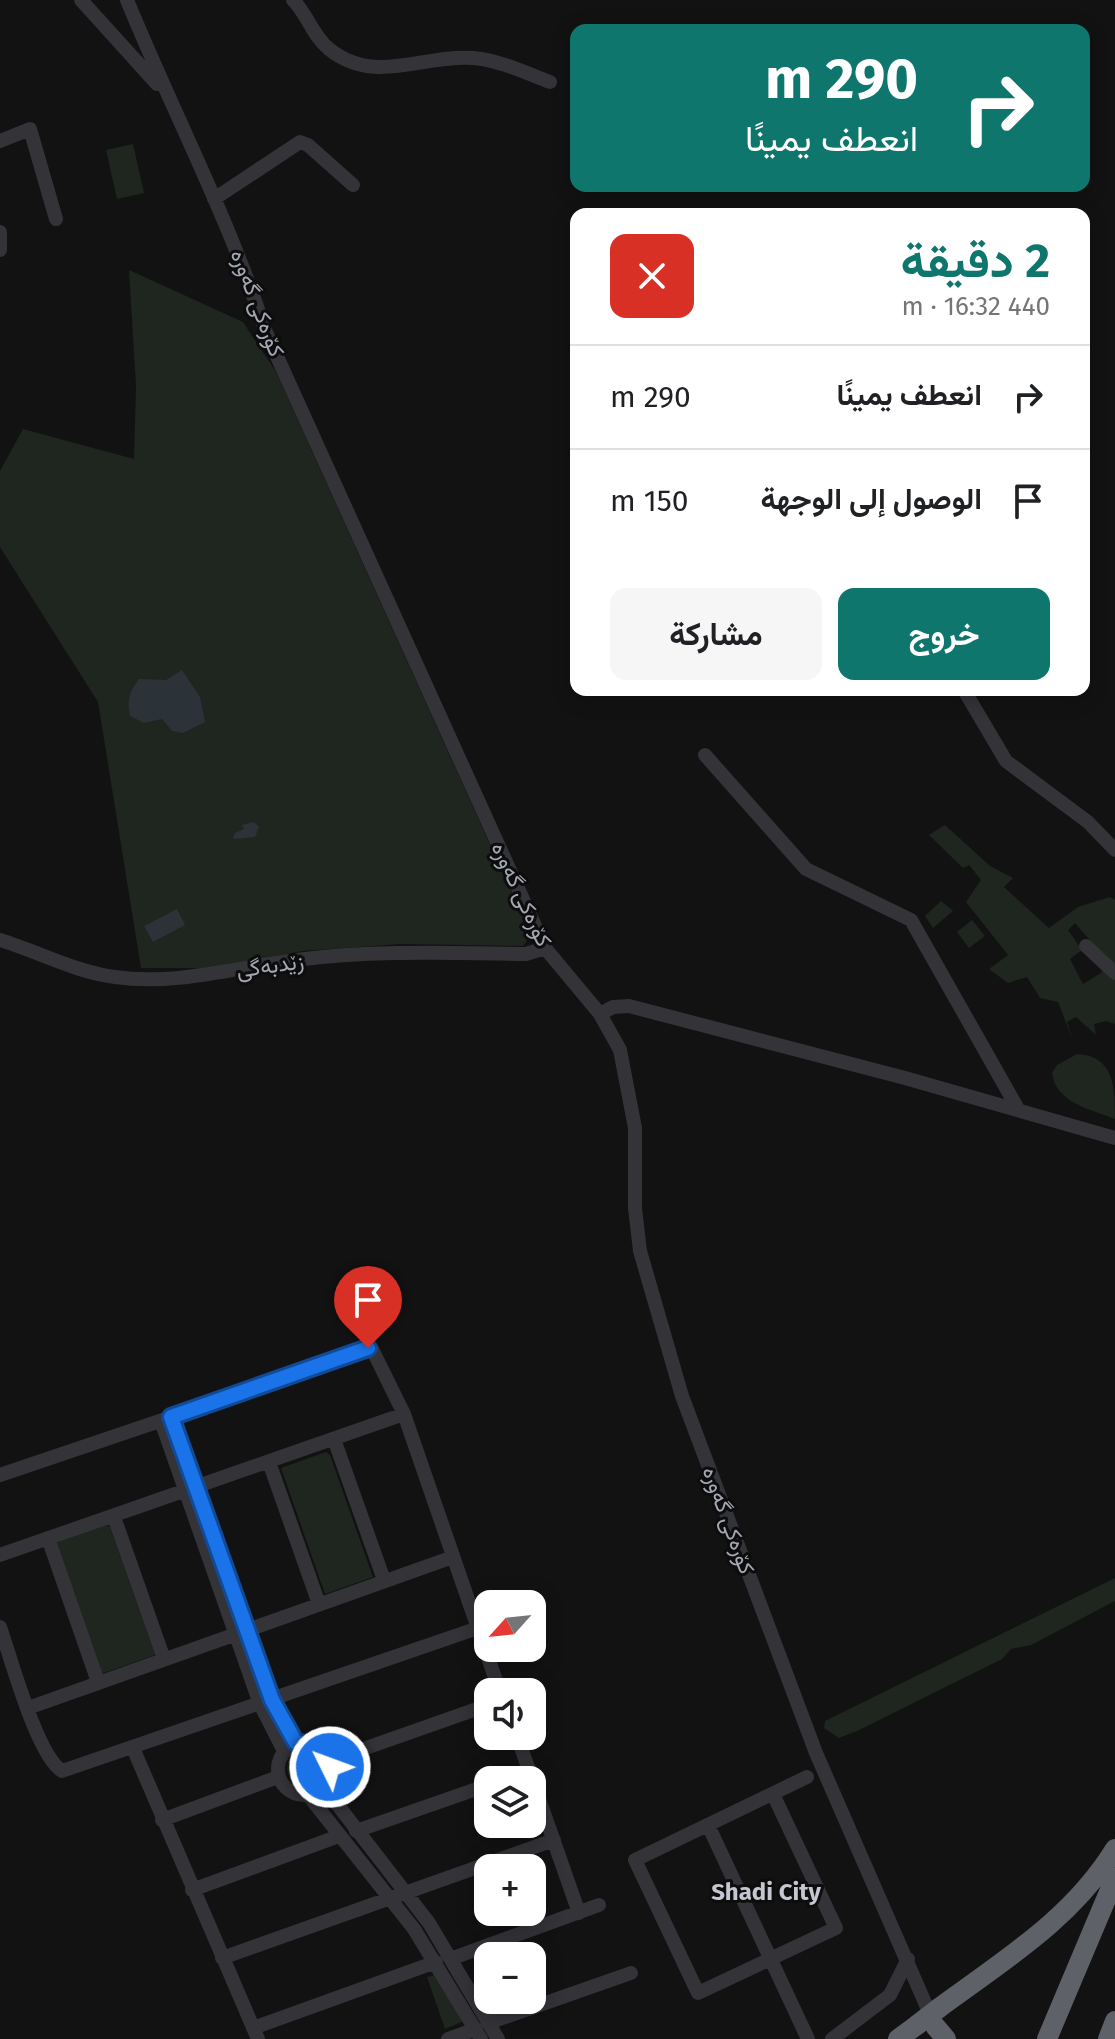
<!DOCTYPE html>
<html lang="ar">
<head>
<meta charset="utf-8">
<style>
	:root { --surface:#fff; --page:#f6f6f6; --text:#202124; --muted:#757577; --line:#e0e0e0; --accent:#0f766e }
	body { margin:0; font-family:"Fira Sans",Vazirmatn,sans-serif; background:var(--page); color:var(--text); direction:rtl; height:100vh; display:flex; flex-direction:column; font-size:30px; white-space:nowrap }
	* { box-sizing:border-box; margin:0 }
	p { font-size:26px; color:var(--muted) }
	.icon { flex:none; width:44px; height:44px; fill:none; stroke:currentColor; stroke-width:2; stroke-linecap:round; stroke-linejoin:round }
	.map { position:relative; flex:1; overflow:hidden; direction:ltr }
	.details { position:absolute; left:570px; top:208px; width:520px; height:488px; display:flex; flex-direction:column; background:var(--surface); border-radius:16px; box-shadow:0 4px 20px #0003; direction:rtl }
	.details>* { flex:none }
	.guide { position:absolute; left:570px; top:24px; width:520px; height:168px; border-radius:16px; box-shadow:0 4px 20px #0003; direction:rtl; background:#0f766e; color:#fff; overflow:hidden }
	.needle { width:52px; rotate:243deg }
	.fabs { position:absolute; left:474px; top:1590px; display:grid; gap:16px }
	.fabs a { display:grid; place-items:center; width:72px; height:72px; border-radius:16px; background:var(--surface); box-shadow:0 4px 20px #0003; font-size:40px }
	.pin { position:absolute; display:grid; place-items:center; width:68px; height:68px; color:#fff; margin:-82px -34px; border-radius:50% 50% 50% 0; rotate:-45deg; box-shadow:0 0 8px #0007 }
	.pin .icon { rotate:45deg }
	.me { position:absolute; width:88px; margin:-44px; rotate:312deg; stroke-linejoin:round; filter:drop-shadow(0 0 6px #0008) }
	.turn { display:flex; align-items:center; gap:28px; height:168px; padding:0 40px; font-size:36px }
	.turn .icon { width:104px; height:104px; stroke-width:2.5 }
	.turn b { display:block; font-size:56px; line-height:68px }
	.round { display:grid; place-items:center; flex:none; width:84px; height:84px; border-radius:16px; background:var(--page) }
	.head { display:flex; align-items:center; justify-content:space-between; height:136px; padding:0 40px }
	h1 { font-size:48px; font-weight:700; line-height:60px; color:var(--accent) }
	.primary-button { display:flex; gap:16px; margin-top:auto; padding:16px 40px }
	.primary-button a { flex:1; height:92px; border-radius:16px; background:var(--accent); color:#fff; font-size:32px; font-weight:700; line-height:92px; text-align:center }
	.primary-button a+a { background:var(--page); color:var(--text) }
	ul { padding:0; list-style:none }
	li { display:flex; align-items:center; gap:24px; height:104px; padding:0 40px; border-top:2px solid var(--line) }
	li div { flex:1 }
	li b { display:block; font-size:30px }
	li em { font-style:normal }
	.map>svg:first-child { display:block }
	.green { fill:#1e261f }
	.water { fill:#2b3238 }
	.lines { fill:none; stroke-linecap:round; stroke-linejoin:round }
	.minor { stroke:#333338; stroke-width:14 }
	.highway { stroke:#5f6169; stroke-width:20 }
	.highway-bridge { stroke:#5f6169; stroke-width:20 }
	.route-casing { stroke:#114b97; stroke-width:20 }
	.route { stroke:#1a73e8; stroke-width:14 }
	.labels { text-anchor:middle; stroke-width:6; stroke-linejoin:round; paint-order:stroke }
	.street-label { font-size:22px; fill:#a4a8b3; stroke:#0d0d0e }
	.neighbourhood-label { font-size:24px; font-weight:bold; fill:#c4c7cf; stroke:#0d0d0e }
</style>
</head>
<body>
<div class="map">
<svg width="1115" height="2039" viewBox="0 0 1115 2039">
	<rect width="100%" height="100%" fill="#121213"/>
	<path class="green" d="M133 144 144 193 117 199 106 150Z
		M129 270 243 322 276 372 531 935 523 946 400 944 303 951 204 968H141L98 702 0 547V471L23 429 134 459 136 386Z
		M945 825 990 866 1013 878 1004 887 1049 928 1078 907 1110 897 1115 900V969L1075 923 1068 930 1082 950 1070 959 1083 984 1101 973 1104 966 1115 976V1024L1106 1021 1094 1024 1096 1035 1076 1017 1067 1022 1073 1041 1058 1002 1040 998 1027 977 1008 983 989 969 1008 955 966 902 981 880 969 865 963 868 929 835Z
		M941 901 953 911 933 928 925 916Z
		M972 920 985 936 969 948 957 932Z
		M1077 1054C1115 1056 1115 1088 1115 1119 1090 1109 1056 1103 1052 1073L1057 1065Z
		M326 1452 330 1455 373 1577 325 1594 281 1468Z
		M106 1525 110 1527 155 1655 101 1674 55 1543Z
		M1115 1578V1601L1031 1645 1011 1649 1002 1659 857 1731 839 1738 824 1728 825 1721Z
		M287 1768a17 17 0 1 1 34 0a17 17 0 1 1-34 0Z
		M434 1975 464 2021 445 2029 427 1977Z"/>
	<path class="water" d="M182 670 200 697 205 722 183 733 172 731 162 719 144 723 130 716C127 700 129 692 139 679L166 680Z
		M254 822 259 827 255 837 233 839 235 833 244 829 242 825Z
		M177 909 185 925 153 942 144 926Z"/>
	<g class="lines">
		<path class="minor" d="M81 0 157 84
			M127 0C172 110 228 216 265 330L545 948 600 1014 620 1050 635 1128V1208L640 1251 682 1396 816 1753 933 2021
			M293 0C308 15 312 35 329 49 375 86 423 54 473 58 499 60 526 73 550 82
			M0 141 30 129 56 219
			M214 199 300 142 308 145 353 185
			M0 232V250
			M964 690 1006 761 1088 822 1115 850
			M705 755 806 869 911 920 1018 1109
			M0 940C39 952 75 972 115 977 176 986 236 967 296 960 372 950 450 953 526 954L545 948
			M1086 946 1115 973
			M600 1014 613 1007 629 1006 905 1078 1115 1138
			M171 1417 272 1700 296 1743
			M161 1421 260 1704 284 1751
			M334 1439 384 1580
			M269 1462 319 1604
			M0 1475 372 1349 404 1414 500 1692
			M114 1517 164 1659
			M48 1538 98 1682
			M0 1555 404 1414
			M0 1627C11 1658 37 1756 62 1771L478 1628
			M28 1708 453 1557
			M517 1736 579 1913
			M278 1769a26 26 0 1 1 52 0a26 26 0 1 1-52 0Z
			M133 1748 258 2039
			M329 1761 488 1705
			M502 1780 530 1770
			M323 1786 429 1923 498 2039
			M773 1794 836 1928 698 1993 635 1860 807 1777
			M308 1795 414 1929 481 2039
			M162 1820 278 1777
			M708 1825 808 2039
			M356 1831 488 1785
			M192 1890 339 1836
			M222 1958 554 1840
			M453 1958 599 1905
			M491 2022 631 1973
			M253 2028 436 1962
			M448 2039 476 2029
			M832 2039 890 1995 908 1959"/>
		<path class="highway" d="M939 2008C1004 1960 1072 1919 1115 1849
			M935 2026 946 2039
			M898 2039 917 2025
			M1047 2039 1115 1878
			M1108 2039 1115 2021"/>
		<path class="highway-bridge" d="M917 2025 939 2008"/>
	</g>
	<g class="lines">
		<defs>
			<path id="route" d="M330 1767C326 1749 313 1742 296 1743L272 1700 171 1417 368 1348"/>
		</defs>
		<use href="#route" class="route-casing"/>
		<use href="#route" class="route"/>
	</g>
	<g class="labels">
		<g class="street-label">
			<text transform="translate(258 303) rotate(69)" y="8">کۆرەکی گەورە</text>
			<text transform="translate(522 894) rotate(65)" y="8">کۆرەکی گەورە</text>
			<text transform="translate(270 965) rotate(-8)" y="8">زێدبەگی</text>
			<text transform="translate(729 1520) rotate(70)" y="8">کۆرەکی گەورە</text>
		</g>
		<g class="neighbourhood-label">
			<text x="766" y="1900">Shadi City</text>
		</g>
	</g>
</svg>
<div class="fabs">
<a><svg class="needle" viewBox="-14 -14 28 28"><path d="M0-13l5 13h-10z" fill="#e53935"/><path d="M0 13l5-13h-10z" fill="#757577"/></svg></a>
<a><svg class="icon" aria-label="sound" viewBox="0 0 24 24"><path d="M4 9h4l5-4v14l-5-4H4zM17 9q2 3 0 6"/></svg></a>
<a><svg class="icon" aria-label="layers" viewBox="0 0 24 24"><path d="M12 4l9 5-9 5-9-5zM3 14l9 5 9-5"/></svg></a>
<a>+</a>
<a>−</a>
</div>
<div class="pin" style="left:368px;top:1348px;background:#d93025"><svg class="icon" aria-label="arrive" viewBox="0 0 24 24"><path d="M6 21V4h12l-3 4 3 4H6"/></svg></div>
<svg class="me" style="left:330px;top:1767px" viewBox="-20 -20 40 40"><circle r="17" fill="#1a73e8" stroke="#fff" stroke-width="3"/><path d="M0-11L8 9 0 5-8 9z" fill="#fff"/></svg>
<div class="guide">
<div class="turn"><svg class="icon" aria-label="right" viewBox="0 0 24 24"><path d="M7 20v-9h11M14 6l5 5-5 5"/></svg><div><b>290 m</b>انعطف يمينًا</div></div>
</div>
<section class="details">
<div class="head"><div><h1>2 دقيقة</h1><p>440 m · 16:32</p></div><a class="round" style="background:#d93025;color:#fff"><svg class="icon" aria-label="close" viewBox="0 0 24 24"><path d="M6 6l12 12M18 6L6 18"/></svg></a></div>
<ul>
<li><svg class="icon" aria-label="right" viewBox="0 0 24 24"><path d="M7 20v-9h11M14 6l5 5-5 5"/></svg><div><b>انعطف يمينًا</b></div><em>290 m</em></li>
<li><svg class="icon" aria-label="arrive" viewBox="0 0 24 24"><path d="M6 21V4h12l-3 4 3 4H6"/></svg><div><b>الوصول إلى الوجهة</b></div><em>150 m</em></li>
</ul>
<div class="primary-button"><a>خروج</a><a>مشاركة</a></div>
</section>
</div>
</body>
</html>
